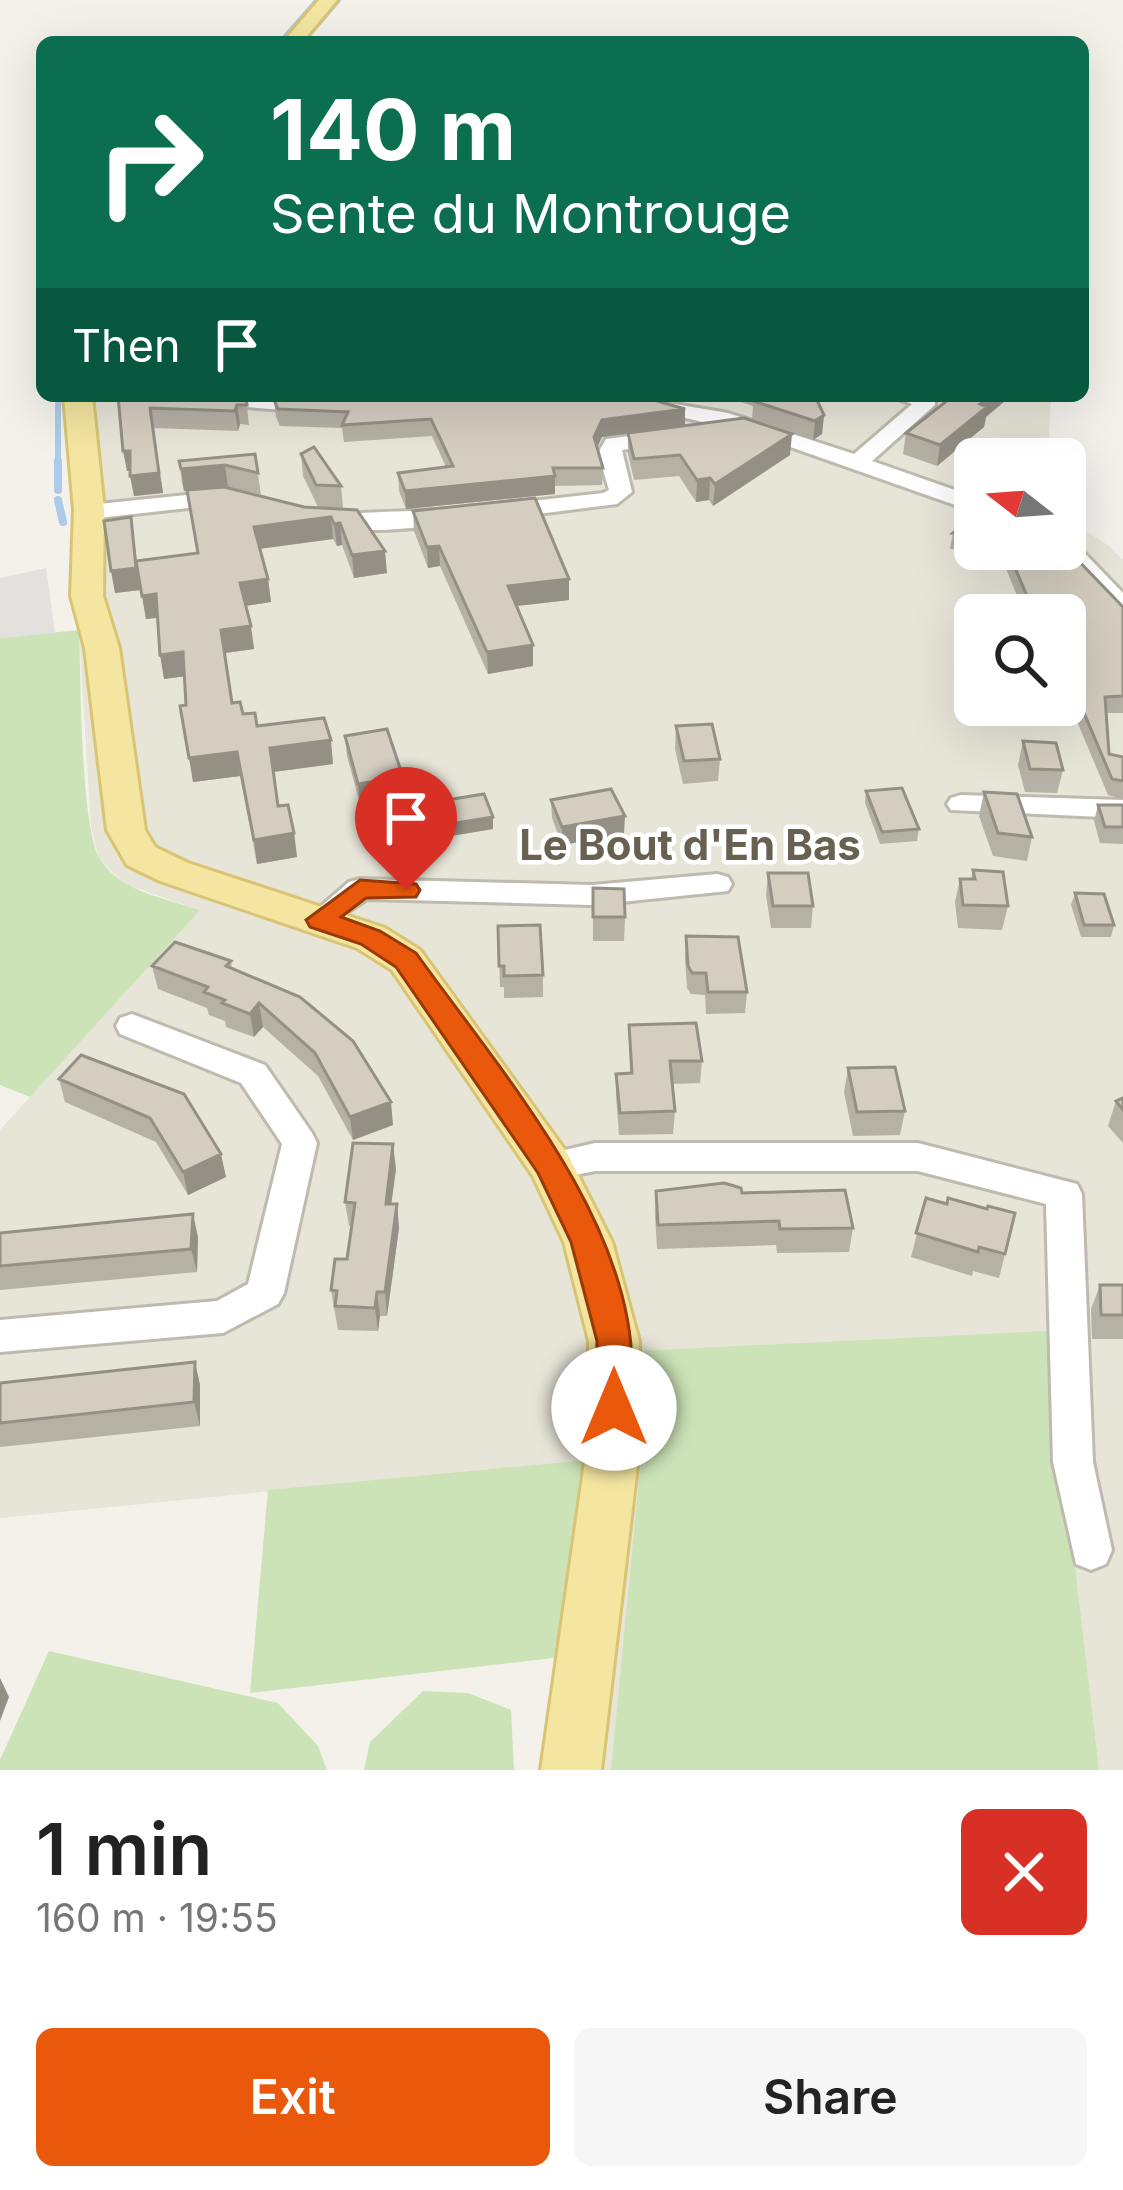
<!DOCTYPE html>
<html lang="en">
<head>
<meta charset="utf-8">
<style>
	:root { --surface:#fff; --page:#f6f6f6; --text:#222; --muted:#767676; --accent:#ea580c }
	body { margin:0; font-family:Inter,sans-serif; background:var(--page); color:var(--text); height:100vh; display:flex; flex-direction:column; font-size:45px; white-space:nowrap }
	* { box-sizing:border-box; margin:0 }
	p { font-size:39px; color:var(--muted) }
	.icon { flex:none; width:66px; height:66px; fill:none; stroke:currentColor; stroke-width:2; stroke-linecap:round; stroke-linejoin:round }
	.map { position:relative; height:1770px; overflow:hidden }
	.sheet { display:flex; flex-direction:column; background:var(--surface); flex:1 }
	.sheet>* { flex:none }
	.top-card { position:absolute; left:36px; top:36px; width:1053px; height:366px; border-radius:18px; box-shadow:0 12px 48px #0002; background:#0b6e4f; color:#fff; overflow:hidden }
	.needle { width:78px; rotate:287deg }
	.buttons { position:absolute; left:954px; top:438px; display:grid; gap:24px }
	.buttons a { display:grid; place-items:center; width:132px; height:132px; border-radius:18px; background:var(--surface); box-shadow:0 12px 48px #0002; font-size:60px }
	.pin { position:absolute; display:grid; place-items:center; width:102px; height:102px; color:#fff; margin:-123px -51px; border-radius:50% 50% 50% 0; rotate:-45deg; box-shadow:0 0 12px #0007 }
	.pin .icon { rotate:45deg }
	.me { position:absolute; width:132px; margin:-66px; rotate:0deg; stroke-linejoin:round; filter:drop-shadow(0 0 9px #0008) }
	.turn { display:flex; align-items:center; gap:42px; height:252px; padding:0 36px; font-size:54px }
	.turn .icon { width:156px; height:156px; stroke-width:2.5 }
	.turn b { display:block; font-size:84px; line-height:102px }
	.then { display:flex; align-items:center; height:114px; padding:0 36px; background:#0003; gap:24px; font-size:45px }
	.round { display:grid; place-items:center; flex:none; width:126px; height:126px; border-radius:18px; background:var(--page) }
	.headline { display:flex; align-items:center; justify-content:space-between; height:204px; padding:0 36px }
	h1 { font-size:72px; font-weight:600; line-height:90px }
	.button { display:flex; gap:24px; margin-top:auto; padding:24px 36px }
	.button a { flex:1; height:138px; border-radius:18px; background:var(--accent); color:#fff; font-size:48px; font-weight:600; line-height:138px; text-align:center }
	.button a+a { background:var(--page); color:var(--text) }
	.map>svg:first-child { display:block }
	.residential { fill:#e7e4d8; fill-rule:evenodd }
	.green { fill:#cbe3b7 }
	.parking { fill:#e2e1de }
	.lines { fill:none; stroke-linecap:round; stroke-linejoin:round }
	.stream-far2 { stroke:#accaea; stroke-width:4.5 }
	.stream-far1 { stroke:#accaea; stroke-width:6 }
	.stream { stroke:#accaea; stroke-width:8 }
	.minor-casing { stroke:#bebaad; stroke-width:6 }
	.major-casing { stroke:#d8c473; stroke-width:6 }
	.minor { fill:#fff; fill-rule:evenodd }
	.major { fill:#f4e5a1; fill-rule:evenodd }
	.wall { fill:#b6b1a5 }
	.shaded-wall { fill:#949086 }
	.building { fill:#d4cec0; stroke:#949086; stroke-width:3 }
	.route { fill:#ea580c; stroke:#983908; stroke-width:3 }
	.labels { text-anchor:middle; stroke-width:9; stroke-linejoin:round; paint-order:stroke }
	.neighbourhood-label { font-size:42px; font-weight:bold; fill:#686151; stroke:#fff }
</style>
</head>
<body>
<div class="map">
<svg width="1123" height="1770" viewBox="0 0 1123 1770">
	<rect width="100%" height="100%" fill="#f3f1ea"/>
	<path class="residential" d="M88 396H1051L1048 459H975V549H1065V518L1109 546 1123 560V1770H551L596 1459 0 1518V1130L199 910 125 884 99 859 91 826 72 522ZM975 615H1065V705H975Z"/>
	<path class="green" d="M79 630C81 675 80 831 101 861 122 892 167 899 200 910L30 1097 0 1085V638Z
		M1047 1331 1099 1770H611L644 1429 639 1351Z
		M597 1459 571 1656 250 1693 268 1490Z
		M49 1651 278 1703 318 1746 327 1770H0V1760Z
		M423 1691 468 1693 511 1710 514 1770H364L370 1742Z"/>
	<path class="parking" d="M46 568 55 633 0 638V578Z
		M589 1361 592 1418 560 1419 559 1364Z"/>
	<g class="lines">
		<path class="stream-far2" d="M280 42 317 0
			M303 42 339 0"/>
		<path class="stream-far1" d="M58 396V464"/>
		<path class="stream" d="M58 461V490
			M58 500 63 522"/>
		<defs>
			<path id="minor" d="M170 396C204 396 297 387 322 406L311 412 180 402Z
				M627 396 728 413 854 454 912 404 890 396 935 397V405L872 461 975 497V512L756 435 628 404Z
				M669 431 677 432V442L622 450 632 492 617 504 498 519 486 512 498 505 603 493 609 490 598 453 606 439Z
				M225 491 233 493V503L89 519 77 512 89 505Z
				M450 509 458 511V521C428 528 336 538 313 520 325 511 425 512 450 509Z
				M1065 539 1073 541 1123 593V614L1114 612 1057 551 1065 549Z
				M961 795 1123 800V818L951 810 947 804 951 798Z
				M717 874 728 877 732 884 728 891 592 905 367 899 320 930 305 920 349 882 360 879 592 885Z
				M132 1014 265 1065 312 1133 317 1143 284 1293 278 1304 223 1333 0 1352V1320L217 1301 248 1284 282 1144 241 1083 120 1034 116 1026 120 1018Z
				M595 1143H918L1077 1184 1082 1194 1093 1462 1112 1550 1106 1564 1091 1570 1076 1564 1053 1462 1046 1204 918 1171H595L551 1180 539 1176 533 1166 539 1156Z"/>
			<path id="major" d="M319 0H337L302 42H283Z
				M64 396H92L104 510 103 596 119 648 145 830 155 847 188 863 385 928 420 950 567 1153 612 1242 639 1341 640 1441 601 1770H541L588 1441 589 1341 564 1242 533 1176 392 970 357 948 160 881 127 865 107 830 85 648 71 596 74 510Z"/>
		</defs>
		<use href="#minor" class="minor-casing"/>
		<use href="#major" class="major-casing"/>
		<use href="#minor" class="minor"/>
		<use href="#major" class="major"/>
	</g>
	<path class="wall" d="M118 396 246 397 249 425 240 424 238 431 153 428 163 493 134 496 130 471H127Z
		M723 396H815L824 415 822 434 813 440 752 420 753 406Z
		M274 400 685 426 790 455 713 506 709 500 696 502 679 476 634 480 628 454V433L602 437 597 448 603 468 602 485 555 486V494L406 509 399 491 398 473 446 467 432 436 344 442 342 428 280 426 276 417Z
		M986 417 984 427 937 466 903 454 906 433Z
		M255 454 261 495 228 487 200 489 304 507 357 510 387 573 354 578 342 545 337 546 333 539 260 549 268 579 271 602 246 606 254 649 225 653 232 703 257 726 333 764 273 772 278 806 294 833 297 857 257 864 240 776 193 782 184 676 164 679 158 618 146 619 139 575 140 590 115 593 131 517 137 561 197 553 187 491H184L182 483 179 461Z
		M301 454 341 486 343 508 318 507 303 476Z
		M413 511 569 600 516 606 533 645V666L488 674 440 566 428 568 414 531Z
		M975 515V549H950L953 533Z
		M998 549H1033L1123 607V713H1106L1109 754 1123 757V799L1108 795 1065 693V615H1025Z
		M1008 705H1038L1037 709H1009Z
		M676 726 720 759 718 781 683 784 675 749Z
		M345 736 403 777 405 798 360 804 347 756Z
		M1023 741 1063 770 1057 793 1025 792 1018 765Z
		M866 791 919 829 917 841 880 844 865 803Z
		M984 792 1032 837 1027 861 993 856 979 816Z
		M551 800 624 834 562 845 552 818Z
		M1098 805H1123V844L1100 843 1094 821Z
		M410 806 493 829 420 841 411 818Z
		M973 870 1008 906 1002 930 958 928 955 902 960 879H971Z
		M768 873 813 906 811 928H771L766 895Z
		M593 888 625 917 624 941H593Z
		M1075 893 1114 925 1111 937H1081L1071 905Z
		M498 926 543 975V997L504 998V987H500Z
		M686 936 747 992 745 1013 706 1014 705 995 691 994 687 988 685 958Z
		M231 961 232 969 393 1125 353 1140 318 1076 263 1027 254 1037 226 1027 225 1021 209 1015 207 1008 158 989 152 966Z
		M629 1025 702 1061 700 1083 672 1084 675 1111 673 1134 619 1135 616 1097V1074H630Z
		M848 1068 905 1111 900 1135 853 1136 844 1092Z
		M59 1079 184 1094 226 1177 188 1195 156 1142 65 1102Z
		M1123 1098V1143L1108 1126 1116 1101Z
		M396 1169 391 1204H397L399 1228 387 1316H380L378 1331 338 1330 331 1290 347 1259 352 1226H349L345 1202Z
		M656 1191 742 1193 853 1228 849 1252 777 1253 776 1245 657 1249 655 1215Z
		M926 1198 1005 1254 999 1278 973 1271 972 1276 911 1257Z
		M0 1233 198 1237 197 1272 0 1290Z
		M1100 1285H1123V1339H1092L1091 1309Z
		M195 1362 200 1385V1426L0 1447V1383Z"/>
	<path class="shaded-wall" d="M990 396H1011L986 417 984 427 937 466 940 445Z
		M237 405 240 424 238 431 235 411Z
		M150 408 163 493 134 496 130 476Z
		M685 409V426L602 437 594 454V437L602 420Z
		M824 415 822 434 813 440 815 421Z
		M792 434 790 455 713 506 715 484Z
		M123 451H130L133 471H127Z
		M225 465 228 487 184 491 181 469Z
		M555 476V494L406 509 405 491Z
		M710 478 709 500 696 502 697 480Z
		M131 517 140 590 115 593 111 571Z
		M331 517 333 539 257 549 254 527Z
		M340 523 342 545 337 546 334 524Z
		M439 546 440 566 428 568 427 547Z
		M385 551 387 573 354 578 352 555Z
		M268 579 271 602 244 606 240 583Z
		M569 579V600L508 607V586Z
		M156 594 160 617 146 619 142 596Z
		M251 626 254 649 225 653 221 630Z
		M533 645V666L488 674 487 652Z
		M183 652 187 676 164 679 160 655Z
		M331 740 333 764 273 772 270 748Z
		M237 752 240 776 193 782 189 758Z
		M403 777 405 798 360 804 358 784Z
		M625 816 624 834 562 845V827Z
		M493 817V829L420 841 419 829Z
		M294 833 297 857 257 864 254 840Z
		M259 1003 263 1027 254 1037 250 1014Z
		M391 1102 393 1125 353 1140 350 1117Z
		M393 1144 396 1169 388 1228 386 1204Z
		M221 1154 226 1177 188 1195 183 1172Z
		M397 1204 399 1228 387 1316 385 1292Z
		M193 1214 198 1237 197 1272 191 1249Z
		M377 1292 380 1316 378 1331 375 1308Z
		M195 1362 200 1385V1426L194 1402Z
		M0 1678 9 1697 0 1721Z"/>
	<path class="building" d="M118 396H241L246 397 247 405H237L235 411 150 408 159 473 130 476V451H123Z
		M418 396H613L650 399 685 409 602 420 594 437 603 468H553L555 476 405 491 398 473 453 466 431 419 342 425 348 412 278 409 274 400Z
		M758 396H815L824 415 815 421 753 401Z
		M953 396H990L980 404 987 407 940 445 906 433Z
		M744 418 792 434 715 484 710 478 697 480 680 455 634 459 628 433Z
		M314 447 341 486 316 485 301 454Z
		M255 454 258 473 225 465 181 469 179 461Z
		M224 487 304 507 357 510 385 551 352 555 340 523 334 524 331 517 254 527 268 579 240 583 251 626 221 630 232 703 240 702 243 714 255 713 257 726 324 718 331 740 270 748 278 806 288 805 294 833 254 840 237 752 189 758 180 706 186 705 183 652 160 655 156 594 142 596 136 561 198 553 187 490Z
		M535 498 569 579 508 586 533 645 487 652 439 546 427 547 413 511Z
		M975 515V533H953Z
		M131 517 136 568 111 571 104 521Z
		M1007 549H1033L1034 551 1068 550 1123 607V696L1105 697 1109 754 1123 757V781L1112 779 1065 668V615H1035Z
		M712 724 720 759 684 761 676 726Z
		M387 729 403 777 358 784 345 736Z
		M1023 741 1056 743 1063 770 1030 769Z
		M902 788 919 829 882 832 866 791Z
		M611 789 625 816 562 827 551 800Z
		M984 792 1017 794 1032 837 998 833Z
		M484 794 493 817 419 829 410 806Z
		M1098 805H1123V827H1105Z
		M973 870 1003 872 1008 906 963 905 960 879H975Z
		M768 873H808L813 906H773Z
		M593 888 624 889 625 917H593Z
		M1075 893 1104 894 1114 925H1084Z
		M540 925 543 975 504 976V966H499L498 926Z
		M686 936 738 937 747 992H708L706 973H692L688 966Z
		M175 942 231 961 226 966 300 997 353 1041 391 1102 350 1117 315 1053 259 1003 250 1014 222 1003 225 1000 204 992 208 987 152 966Z
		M696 1023 702 1061H670L675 1111 620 1113 616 1074 632 1073 629 1025Z
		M81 1055 184 1094 221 1154 183 1172 150 1118 59 1079Z
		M895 1067 905 1111 857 1112 848 1068Z
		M1123 1098V1110L1116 1101Z
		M353 1143 393 1144 386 1204H397L385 1292H377L375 1308 335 1306 337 1291 331 1290 335 1259H347L355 1203 345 1202Z
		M724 1183 741 1188 742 1193 845 1190 853 1228 780 1229 779 1221 658 1225 656 1191Z
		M926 1198 947 1204 948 1198 987 1209 988 1206 1015 1213 1005 1254 979 1247 978 1252 916 1233Z
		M193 1214 191 1249 0 1266V1233Z
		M1100 1285H1123V1315H1101Z
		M195 1362 194 1402 0 1423V1383Z"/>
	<path class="route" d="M360 880 416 884 420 890 416 897 366 898 341 917 380 931 416 953C498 1068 630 1217 632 1365 632 1383 635 1402 627 1419L614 1424 602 1419 596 1408 597 1341 571 1242 538 1173 396 967 361 944 310 927 306 920Z"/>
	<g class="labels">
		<g class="neighbourhood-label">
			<text x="690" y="860">Le Bout d'En Bas</text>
		</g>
	</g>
</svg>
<div class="buttons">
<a><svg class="needle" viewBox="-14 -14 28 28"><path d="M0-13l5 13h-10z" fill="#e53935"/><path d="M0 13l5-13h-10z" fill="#767676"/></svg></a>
<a><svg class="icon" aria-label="search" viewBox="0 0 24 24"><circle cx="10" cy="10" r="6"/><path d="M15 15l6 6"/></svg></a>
</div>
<div class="pin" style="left:406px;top:890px;background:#d93025"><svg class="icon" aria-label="arrive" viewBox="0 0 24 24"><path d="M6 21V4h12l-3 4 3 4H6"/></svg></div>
<svg class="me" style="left:614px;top:1408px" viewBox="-20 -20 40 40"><circle r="19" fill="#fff"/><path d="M0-13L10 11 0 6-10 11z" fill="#ea580c"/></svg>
<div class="top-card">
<div class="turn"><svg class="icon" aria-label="right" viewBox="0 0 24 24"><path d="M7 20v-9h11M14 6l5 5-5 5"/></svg><div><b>140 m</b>Sente du Montrouge</div></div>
<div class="then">Then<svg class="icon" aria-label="arrive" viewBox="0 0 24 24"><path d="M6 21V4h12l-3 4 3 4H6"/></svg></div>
</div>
</div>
<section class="sheet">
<div class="headline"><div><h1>1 min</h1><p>160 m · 19:55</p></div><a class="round" style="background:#d93025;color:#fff"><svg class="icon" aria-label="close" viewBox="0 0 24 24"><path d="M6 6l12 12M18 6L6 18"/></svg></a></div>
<div class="button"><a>Exit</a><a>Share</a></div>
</section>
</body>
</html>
